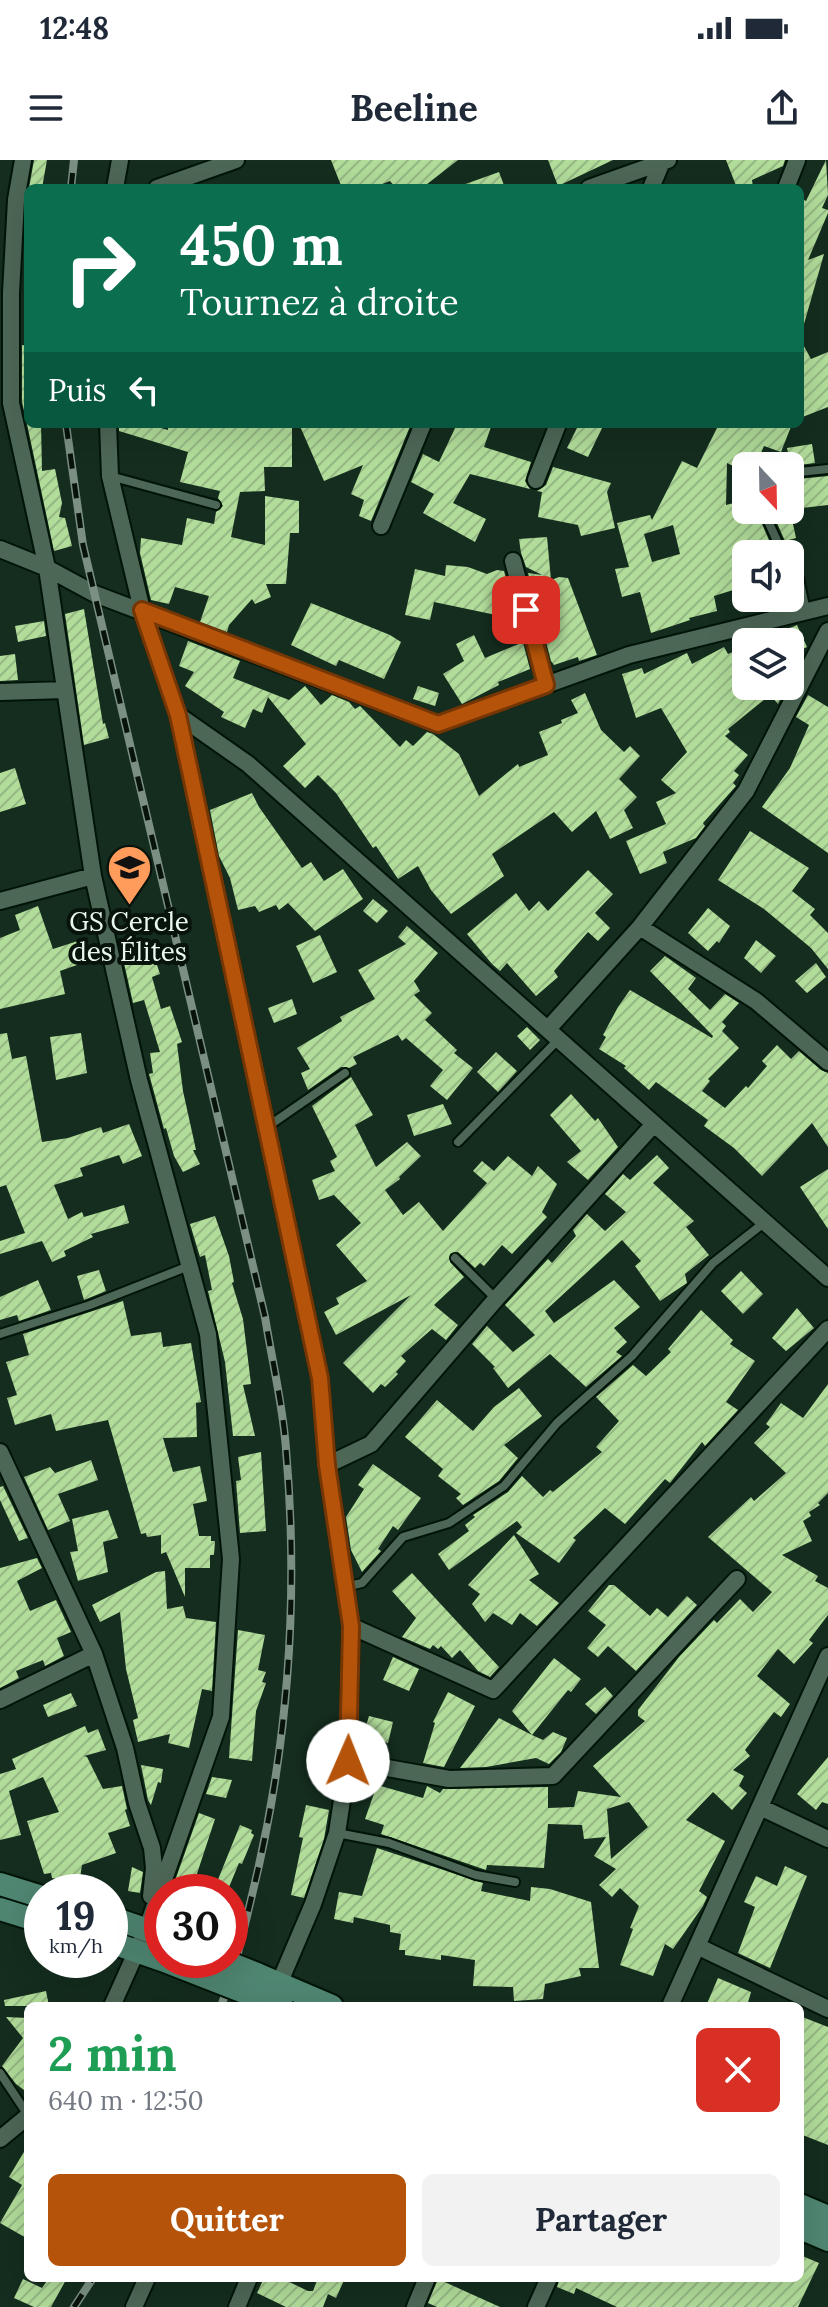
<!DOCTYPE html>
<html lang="fr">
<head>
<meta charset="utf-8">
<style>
	:root { --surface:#fff; --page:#f2f2f3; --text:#1f2937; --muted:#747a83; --accent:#b45309 }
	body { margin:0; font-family:Lora,serif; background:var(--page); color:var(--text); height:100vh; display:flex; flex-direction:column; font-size:30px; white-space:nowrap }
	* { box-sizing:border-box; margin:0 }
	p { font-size:26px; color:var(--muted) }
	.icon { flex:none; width:44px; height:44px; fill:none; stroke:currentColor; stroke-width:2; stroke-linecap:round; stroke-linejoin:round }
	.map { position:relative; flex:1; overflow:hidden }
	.side { position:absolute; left:24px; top:1842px; width:780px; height:280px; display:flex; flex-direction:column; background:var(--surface); border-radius:12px; box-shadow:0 8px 32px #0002 }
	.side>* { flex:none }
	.banner { position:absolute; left:24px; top:24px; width:780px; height:244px; border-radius:12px; box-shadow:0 8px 32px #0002; background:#0b6e4f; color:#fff; overflow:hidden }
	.needle { width:52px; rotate:158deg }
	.buttons { position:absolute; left:732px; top:292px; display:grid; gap:16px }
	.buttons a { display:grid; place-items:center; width:72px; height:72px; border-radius:12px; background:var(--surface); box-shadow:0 8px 32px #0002; font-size:40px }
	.speed { position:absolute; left:24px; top:1714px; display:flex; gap:16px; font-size:40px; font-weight:700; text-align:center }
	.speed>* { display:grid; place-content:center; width:104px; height:104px; border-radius:50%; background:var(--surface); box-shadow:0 8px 32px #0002; line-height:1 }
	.speed small { font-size:20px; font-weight:400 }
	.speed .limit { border:12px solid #d22; background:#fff; color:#111 }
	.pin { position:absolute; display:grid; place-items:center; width:68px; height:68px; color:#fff; margin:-34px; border-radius:16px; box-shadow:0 4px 12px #0006 }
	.me { position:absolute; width:88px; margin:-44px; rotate:1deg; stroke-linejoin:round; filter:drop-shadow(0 0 6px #0008) }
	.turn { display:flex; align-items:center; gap:28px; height:168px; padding:0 24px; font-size:36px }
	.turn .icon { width:104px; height:104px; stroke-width:2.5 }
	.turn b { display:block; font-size:56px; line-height:68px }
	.then { display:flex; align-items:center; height:76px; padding:0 24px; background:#0003; gap:16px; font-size:30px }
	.round { display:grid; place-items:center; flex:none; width:84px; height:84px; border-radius:12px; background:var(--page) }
	.headline { display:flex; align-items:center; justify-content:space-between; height:136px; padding:0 24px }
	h1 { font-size:48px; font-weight:800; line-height:60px; color:#1e9e55 }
	.primary-button { display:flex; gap:16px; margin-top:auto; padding:16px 24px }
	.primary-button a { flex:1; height:92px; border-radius:12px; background:var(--accent); color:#fff; font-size:32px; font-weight:800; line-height:92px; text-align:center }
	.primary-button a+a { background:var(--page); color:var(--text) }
	.status { display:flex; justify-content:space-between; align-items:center; height:56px; padding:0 40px; background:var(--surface); direction:ltr }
	.status svg { height:22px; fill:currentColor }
	header { display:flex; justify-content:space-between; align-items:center; height:104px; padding:0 24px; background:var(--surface); font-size:36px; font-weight:800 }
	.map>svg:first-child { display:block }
	.building { fill:url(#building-hatch); fill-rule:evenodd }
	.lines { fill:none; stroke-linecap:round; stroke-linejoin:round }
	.service-casing { stroke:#001508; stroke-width:12 }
	.minor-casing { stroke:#001508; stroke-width:20 }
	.secondary-casing { stroke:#001508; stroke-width:26 }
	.service { stroke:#4d6756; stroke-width:8 }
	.minor { stroke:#4d6756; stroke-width:16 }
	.secondary { stroke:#4f8672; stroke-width:22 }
	.rail-casing { stroke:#7b9083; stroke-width:8 }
	.rail { stroke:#08130c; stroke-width:5; stroke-dasharray:15; stroke-linecap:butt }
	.secondary-bridge-casing { stroke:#001508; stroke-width:26; stroke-linecap:butt }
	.secondary-bridge { stroke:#4f8672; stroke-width:22 }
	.route-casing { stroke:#753606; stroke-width:20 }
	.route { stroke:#b45309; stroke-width:14 }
	.labels { text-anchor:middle; stroke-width:8; stroke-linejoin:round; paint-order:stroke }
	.poi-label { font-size:26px; fill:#eaf9ef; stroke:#08130c }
</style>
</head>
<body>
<div class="status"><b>12:48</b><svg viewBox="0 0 49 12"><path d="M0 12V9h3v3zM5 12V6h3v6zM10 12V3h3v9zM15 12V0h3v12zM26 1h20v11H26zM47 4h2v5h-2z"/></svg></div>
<header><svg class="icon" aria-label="menu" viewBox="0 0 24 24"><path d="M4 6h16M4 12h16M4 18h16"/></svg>Beeline<svg class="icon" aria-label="share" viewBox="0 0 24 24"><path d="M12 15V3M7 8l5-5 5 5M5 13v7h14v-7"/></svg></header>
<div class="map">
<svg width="828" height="2147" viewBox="0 0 828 2147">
	<defs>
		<pattern id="building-hatch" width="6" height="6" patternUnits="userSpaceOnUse" patternTransform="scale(2)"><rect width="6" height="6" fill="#b1dc99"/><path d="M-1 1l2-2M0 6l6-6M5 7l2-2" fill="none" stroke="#96b885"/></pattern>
	</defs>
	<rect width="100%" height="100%" fill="#142d1e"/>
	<path class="building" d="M34 0H47L42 28H29Z
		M331 0H458L422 28H396L390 21 372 28H342Z
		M548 0H613L558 26Z
		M726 0H785L783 6 752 20 753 28H737Z
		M826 0 828 35 822 48 828 50V53L808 100 824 94 804 164 800 163V38L806 41Z
		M499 12 505 28H460V26Z
		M800 179 811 199 828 192V247L800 258Z
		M22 185 28 186 27 263 22 242Z
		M27 264H41L42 311 55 309 62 343 59 357 65 358 72 386 54 391Z
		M119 264H147L168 270V264H254V268L292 265V307H264L265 331 240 332 231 377 265 385V336L299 341V373H290L286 424H266L271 437 255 444 252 439 229 465 227 472 200 462 209 436 175 427 169 444 151 440 140 393 141 378 182 385 187 358 214 364 216 352 223 346 218 338 220 331 180 322 188 292 119 271Z
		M299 264H411L371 361 359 356 364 340 351 334 363 305 324 321Z
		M457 264H492L484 287 531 302 525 321 530 329 470 314 453 343 486 359 475 382 423 353 434 334 411 322 423 294 439 302Z
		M579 264H604L588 297 567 288Z
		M719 264H792L781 292 764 286 755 306H746V312L727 303 726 345 746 340V350H756L775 394H746V426L714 436 717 451 689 458 690 460 651 473 640 432 622 437 615 409 629 407 617 363 650 355 652 360 682 301 697 308ZM673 365 680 394 652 402 644 374Z
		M812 284 815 303 791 306 787 288Z
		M553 307 611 323 607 332 615 368 581 376 578 365 538 357 542 332 537 331 546 325Z
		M828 316V345L802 348 799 319Z
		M771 350H790L796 378 785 381Z
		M547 377 551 420 559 417 568 418 597 495 579 501 578 497 554 505 551 501 528 413 542 415 526 407 521 393 519 379Z
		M446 405 468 407 487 414 497 410 504 411 530 509 498 522 499 525 462 544 443 514 464 501 456 484 474 475 485 498 521 483 510 450 496 455 434 442 430 460 405 455 415 409 445 416Z
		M311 443 390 475 401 482 384 519 339 500 336 506 291 485Z
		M84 449 103 564 105 563 109 578 84 585 65 454Z
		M44 461 46 476 18 482 15 466Z
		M797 465 807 487 790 495V482H755Z
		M188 481 240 501 233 518 289 540 305 526 321 545 332 535 349 542 355 549 360 546 400 587 406 580 413 586 427 572 433 574 459 594 479 636 518 604 519 607 548 595 539 572 562 563 561 560 578 553 571 540 585 533 601 570 624 592 630 586 640 596 619 619 637 637 624 650 633 668 610 679 596 651 572 672 554 652 492 694 504 716 451 754 431 730 418 706 398 719 376 686 373 688 336 633 318 615 305 628 283 606 306 584 268 537 262 553 253 549 245 568 221 557 224 552 185 526 194 512 179 506Z
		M746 486V526H787L778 544 770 535 728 569 730 572 725 576 748 595 734 611 739 615 733 623 736 626 703 663 705 666 696 678 663 692 667 703 640 714 626 681 666 664 656 642 676 633 661 620 687 592 661 548 636 558 622 514 642 508 644 514 687 493 692 504 724 487 728 494Z
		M15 494 18 520 0 521V496Z
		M418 526 439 533 435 546 413 539Z
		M808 535 828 547V693L762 647 790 608 809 565 796 557Z
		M15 608 26 644 0 652V613Z
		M252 633 259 647 302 708 311 702 324 721 343 709 363 739 315 771 288 743 279 750 276 745 259 752 255 746 238 750 230 718 219 696 210 650Z
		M750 671 809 708 792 731 815 749 810 755 828 773V809L811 788 764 749 718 720Z
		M588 710 613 734 595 753 610 768 598 781 588 772 554 811 558 817 536 836 507 803 500 811 492 804 467 774 516 733 529 751 539 741 548 751Z
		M373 739 388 751 377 763 363 751Z
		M38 746 53 789 84 779 91 800 60 811 65 834 0 849V778L20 770 15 755Z
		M708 748 730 766 719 783 717 781 708 791 688 773Z
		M407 766 438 793 414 821 420 831 414 835 432 853 425 860 457 890 454 893 473 908 447 940 430 926 443 910 406 878 402 881 398 875 353 897 357 904 349 908 341 907 308 930 301 913 310 909 297 888 342 861 340 857 375 839 358 810 406 784 398 777Z
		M320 775 337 812 313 823 296 786Z
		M756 780 776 796 761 813 744 798Z
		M153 793 160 814 152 817 161 849 170 846 182 882 177 884 183 931 196 990H193L200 1004 183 1012 174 996 166 968 164 969 149 914 153 913 150 893 160 892 144 840 133 843 124 803Z
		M665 796 696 818 688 829 710 850 725 834 739 843 722 862 726 866 722 871 739 888 708 919 710 921 702 931 725 948 746 926 748 928 767 906 762 901 777 885 791 899 799 891 821 910 828 913V987L812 963 762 1016 734 988 704 966 708 960 656 922 649 930 624 908 626 906 599 889 606 877 603 875 618 847 630 830 712 878 713 876 650 811Z
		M816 803 826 817 807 833 795 821Z
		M292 839 297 854 274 863 268 848Z
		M527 867 540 880 530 890 517 876Z
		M7 873 12 899 26 896 42 982 68 978 101 967 103 973 129 964 142 996 123 1004 119 995 80 1008 83 1016 54 1025 68 1059 82 1052 84 1057 124 1045 129 1063 91 1074 93 1077 64 1091 66 1096 52 1102 42 1081 0 1094V1081L25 1073 6 1025 0 1027V874Z
		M81 873 87 913 56 920 50 877Z
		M496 892 517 911 498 932 477 912Z
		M351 917 373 955 355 965 376 1007 407 982 421 996 399 1017 400 1019 385 1030 403 1055 419 1042 443 1071 487 1023 473 1011 482 1001 494 1011 508 996 532 1016 538 1006 557 1024 542 1052 547 1057 512 1094 502 1085 484 1106 480 1103 475 1108 458 1092 450 1094V1102L464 1117 434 1145 458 1165 446 1180 432 1169 401 1196 406 1201 396 1212 398 1214 385 1227 381 1224 373 1233 343 1203 411 1135 336 1175 324 1152 339 1144 336 1138 367 1121 336 1085 361 1063 334 1035 319 1040 312 1020 335 1011 330 1001 337 997 312 946Z
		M571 934 595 961 598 958 618 987 588 1020 567 1002 581 991 550 955Z
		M443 944 452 964 414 976 407 955Z
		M657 995 669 1008 653 1023 694 1061 686 1067 709 1095 685 1114 687 1123 660 1141 635 1106 641 1101 622 1080 545 1151 554 1163 614 1120 640 1147 614 1168 627 1182 616 1192 622 1196 586 1227 550 1194 508 1228 493 1208 495 1207 472 1184 487 1166 513 1192 535 1175 505 1145 548 1099 552 1103 576 1076 573 1070 587 1054 605 1071 626 1052 605 1034 623 1014 630 1020Z
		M828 1009V1069L800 1027Z
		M215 1056 229 1096 234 1122 232 1123 243 1159 251 1224 243 1225 255 1276H233L225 1202 208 1131 212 1130 205 1095 200 1097 190 1064Z
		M99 1110 106 1131 84 1140 77 1116Z
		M741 1111 763 1134 743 1154 721 1131Z
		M38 1120 51 1150 19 1161 17 1155 0 1160V1137Z
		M123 1141 131 1176 161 1172 163 1187 191 1183 201 1242 196 1243 197 1277 163 1278 173 1312 200 1306 207 1341 193 1344 199 1376H211V1381H215L214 1395H210V1408H185V1437L166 1392 161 1394V1375L147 1377 146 1373 141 1374 108 1260 56 1271 51 1254 15 1265 7 1238 17 1235 6 1202 29 1195 23 1174Z
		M797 1148 814 1168 786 1191 772 1178Z
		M701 1150 733 1180 730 1184 755 1201 726 1242 738 1250 705 1286 702 1282 670 1323 665 1319 625 1364 605 1348 573 1378 576 1380 559 1403 516 1373 522 1367 517 1361 449 1410 438 1394 469 1371 465 1365 475 1357 473 1355 508 1332 522 1316 543 1337 550 1330 553 1332 602 1292 596 1287 619 1261 596 1237 633 1205 646 1216 671 1192 668 1189Z
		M828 1224V1333L818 1343 820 1345 809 1352 811 1356 803 1361 812 1381 782 1395 818 1416 815 1421 828 1428V1455L809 1480 813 1483 794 1504 778 1489 757 1516 790 1544 781 1557 774 1552 745 1590 750 1596 733 1610 744 1616 739 1626 747 1633 732 1650 713 1632 686 1660 725 1681 699 1731 707 1737 703 1746 673 1789 665 1784 653 1816 620 1805 633 1769 630 1768 639 1746 620 1728 612 1737 599 1725 616 1709 594 1696 606 1677 584 1679 582 1665 548 1664 544 1708 487 1705 486 1710 381 1674 384 1665 365 1659 377 1625 423 1638 427 1626 440 1633 443 1629 548 1627V1648L574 1647 578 1631 621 1637 593 1606 645 1561 638 1556V1550L679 1497 714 1460 717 1463 740 1439 753 1452 772 1432 708 1377 751 1337 754 1341 786 1313 754 1283 770 1267 766 1264 781 1243 803 1258ZM629 1642 648 1667 611 1699 607 1649Z
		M519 1228 542 1256 504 1285 518 1298 499 1321 463 1345 456 1338 461 1334 438 1316 443 1309 405 1277 437 1240 473 1271 494 1247Z
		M261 1292 266 1371 240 1373 236 1321 241 1320 238 1297Z
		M91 1300 98 1320 58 1334 70 1361 48 1370 24 1317 50 1307 55 1313Z
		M373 1304 421 1338 398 1370 393 1366 378 1389 381 1391 362 1412 351 1390 346 1357 364 1329 358 1325Z
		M3 1326 28 1378 19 1381 0 1340V1327Z
		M108 1350 118 1378 103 1382 108 1412 78 1421 70 1392 78 1391 72 1359Z
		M514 1375 539 1414 529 1420 559 1443 537 1466 520 1453 512 1465 493 1453 485 1462 472 1444 480 1434 468 1425Z
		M37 1398 42 1408 17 1421 30 1451 56 1440 71 1472 57 1478 64 1496 45 1506 43 1500 16 1511 19 1518 0 1528V1408Z
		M165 1411 167 1449 183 1446 186 1458 216 1462 212 1531 202 1529 189 1588 168 1583 170 1574 138 1582 133 1560 138 1558 126 1509 120 1452 100 1462 92 1445 156 1412Z
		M412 1413 499 1507 490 1517 478 1511 460 1490 452 1498 441 1486 438 1489 433 1485 430 1489 402 1477 416 1458 392 1431Z
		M609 1425H614L650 1456 657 1448 668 1457 687 1436 697 1445 636 1511 608 1486 598 1497 587 1488 606 1465 588 1451Z
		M238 1470 265 1475 258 1510 266 1512 262 1522 266 1523 256 1551 252 1601 229 1598Z
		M393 1497 419 1509 409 1531 383 1520Z
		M554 1498 581 1519 571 1532 568 1530 532 1575 543 1580 553 1572 567 1578 561 1592 549 1604 536 1598 486 1607 460 1608 499 1558 532 1575 512 1551Z
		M605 1527 613 1536 596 1554 585 1544Z
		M448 1532 475 1546 444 1607 423 1603 435 1563 433 1562Z
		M71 1533 77 1546 48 1557 43 1545Z
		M369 1556 393 1562 388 1583 363 1576Z
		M85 1566 88 1573 98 1569 106 1590 84 1596 87 1597 103 1629 122 1626 127 1649 125 1650 130 1666 108 1673 116 1693 82 1705 79 1724 52 1718 51 1713 44 1714 27 1661 59 1652 43 1617 9 1631 21 1675 0 1680V1614L16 1609 12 1599Z
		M322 1582 336 1586 331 1617 317 1615Z
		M828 1597V1644L822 1642 816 1650 797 1634Z
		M141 1605 163 1609 161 1623 158 1622 151 1645 148 1640Z
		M212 1617 232 1620 226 1638 206 1634Z
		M306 1645 329 1650 324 1679 304 1738 291 1735 303 1678 299 1677Z
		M199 1653 215 1659 191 1732H171Z
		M240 1665 252 1670 251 1673 254 1675 242 1704 239 1703 227 1732H213Z
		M377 1688 483 1723 481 1731 530 1741 531 1727 550 1729 591 1742 599 1808H579L581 1816 545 1824 543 1839 514 1841 513 1827 473 1826 475 1800 441 1795V1800L405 1795V1790H399L401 1774 390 1772V1765L354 1757 353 1763 334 1759 339 1732 362 1736Z
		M785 1706 807 1716 770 1808 738 1793 755 1747 744 1742 756 1716 777 1726Z
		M132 1707 143 1712 140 1733 128 1731Z
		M718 1818 751 1832 747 1846H706Z
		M46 1831 49 1846H5L4 1840Z
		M800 1856 828 1867V1985L800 1974Z
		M6 1857 28 1858V1933L16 1924 2 1906 23 1878Z
		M28 1985V2079L0 2063 22 2025 9 2017Z
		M800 2095 819 2103 798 2147H617L576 2128 574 2134 557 2127 560 2118H800Z
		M49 2118H67L51 2147H34L14 2138 23 2119 42 2128Z
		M264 2118H281L308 2131H313L318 2118H345L336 2138 328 2134 323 2147H286L257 2133Z
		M438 2119 500 2147H437L428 2143Z"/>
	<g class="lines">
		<defs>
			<path id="service" d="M790 313 828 309
				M110 316 216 345
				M763 350 783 394
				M790 404 799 418 806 451
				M267 967 345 913
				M458 982 558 880
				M455 1098 496 1139
				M0 1174 90 1145 189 1106
				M345 1427 362 1423 403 1377 449 1363 504 1326 557 1263 632 1196 713 1103 765 1062
				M337 1673 389 1683 476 1715 515 1722
				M0 1913 28 1955"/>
			<path id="minor" d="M23 0 16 40 11 133V243L47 408 93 716 139 920 208 1174 231 1399 221 1557 147 1768 112 1846
				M115 28 120 0
				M157 28 236 0
				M589 28 668 0
				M651 28 662 2
				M786 28 797 0
				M108 264 110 316 142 450 178 555 320 1218 327 1305 351 1466 348 1601 337 1673 313 1744 276 1831
				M536 320 558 264
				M381 366 423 264
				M0 389 47 408 95 434 438 564 629 495 828 446
				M513 401 546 525
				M0 532 65 530
				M178 555 248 604 828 1118
				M0 741 93 716
				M640 767 756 841 828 902
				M548 869 640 767 746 631 828 471
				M0 1292 94 1494 125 1588 137 1643 152 1688 154 1708 151 1736
				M327 1305 371 1284 496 1139 654 964
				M351 1466 493 1530 828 1169
				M0 1540 94 1494
				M348 1601 449 1619 553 1616 737 1419
				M760 1647 828 1679
				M697 1786 828 1849
				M670 1846 828 1496
				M0 1979 28 1956
				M134 2147 147 2118
				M237 2147 249 2118
				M415 2147 427 2118
				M536 2147 549 2118"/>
			<path id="secondary" d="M0 1724 42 1737
				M0 1749 42 1762
				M110 1757 162 1775
				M110 1782 162 1800
				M162 1800 208 1818
				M257 1814 332 1846
				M249 1834 282 1846
				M800 2045 828 2057
				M800 2068 828 2080"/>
		</defs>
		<use href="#service" class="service-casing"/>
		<use href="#minor" class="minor-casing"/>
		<use href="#secondary" class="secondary-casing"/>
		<use href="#service" class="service"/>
		<use href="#minor" class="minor"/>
		<use href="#secondary" class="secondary"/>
		<defs>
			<path id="rail" d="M71 28 74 0
				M66 264 83 385 265 1157C272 1201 283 1245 286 1289 299 1439 288 1589 252 1735 243 1773 235 1810 221 1846
				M74 2147 93 2118"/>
		</defs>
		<use href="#rail" class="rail-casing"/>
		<use href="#rail" class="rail"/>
		<defs>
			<path id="secondary-bridge" d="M222 1800 257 1814
				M208 1818 249 1834"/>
		</defs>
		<use href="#secondary-bridge" class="secondary-bridge-casing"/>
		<use href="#secondary-bridge" class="secondary-bridge"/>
	</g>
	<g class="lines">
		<defs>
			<path id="route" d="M348 1601 351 1466 327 1305 320 1218 178 555 142 450 438 564 546 525 526 450"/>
		</defs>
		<use href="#route" class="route-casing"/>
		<use href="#route" class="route"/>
	</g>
	<defs>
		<symbol id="school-pin" viewBox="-11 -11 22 30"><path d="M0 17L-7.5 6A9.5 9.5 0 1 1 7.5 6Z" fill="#ff9b5b" stroke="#08130c"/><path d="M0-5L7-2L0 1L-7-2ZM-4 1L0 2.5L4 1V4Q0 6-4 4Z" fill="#111"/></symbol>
	</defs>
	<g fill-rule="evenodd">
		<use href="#school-pin" x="104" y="682" width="51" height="69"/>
	</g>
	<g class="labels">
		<g class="poi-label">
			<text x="129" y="771">GS Cercle<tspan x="129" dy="30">des Élites</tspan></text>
		</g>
	</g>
</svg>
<div class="buttons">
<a><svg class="needle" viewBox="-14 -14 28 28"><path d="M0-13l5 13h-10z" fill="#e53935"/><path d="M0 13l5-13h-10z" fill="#747a83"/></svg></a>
<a><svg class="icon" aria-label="sound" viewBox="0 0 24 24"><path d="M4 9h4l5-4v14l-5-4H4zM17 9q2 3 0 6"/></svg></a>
<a><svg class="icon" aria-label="layers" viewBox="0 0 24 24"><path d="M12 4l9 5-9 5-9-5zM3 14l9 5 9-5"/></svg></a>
</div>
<div class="speed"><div>19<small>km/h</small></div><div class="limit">30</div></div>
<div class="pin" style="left:526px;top:450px;background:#d93025"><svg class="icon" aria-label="arrive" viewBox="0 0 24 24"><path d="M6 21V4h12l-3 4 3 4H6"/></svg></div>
<svg class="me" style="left:348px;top:1601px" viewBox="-20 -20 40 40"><circle r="19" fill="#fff"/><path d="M0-13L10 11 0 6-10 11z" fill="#b45309"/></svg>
<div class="banner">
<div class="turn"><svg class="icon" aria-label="right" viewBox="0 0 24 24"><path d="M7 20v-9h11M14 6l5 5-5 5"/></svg><div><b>450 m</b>Tournez à droite</div></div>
<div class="then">Puis<svg class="icon" aria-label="left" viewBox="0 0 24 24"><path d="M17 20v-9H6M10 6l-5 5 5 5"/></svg></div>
</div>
<section class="side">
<div class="headline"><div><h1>2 min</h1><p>640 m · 12:50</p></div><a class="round" style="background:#d93025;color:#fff"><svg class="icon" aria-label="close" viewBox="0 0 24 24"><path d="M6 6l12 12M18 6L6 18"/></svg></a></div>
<div class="primary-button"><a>Quitter</a><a>Partager</a></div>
</section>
</div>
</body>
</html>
